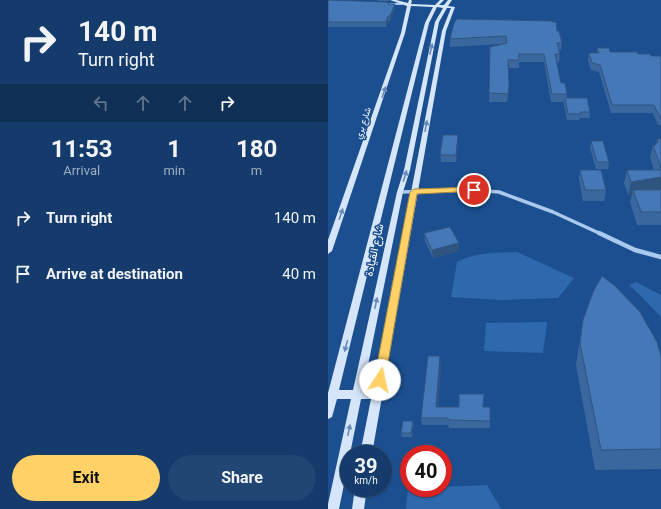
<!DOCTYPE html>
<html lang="en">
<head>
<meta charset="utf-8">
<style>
	:root { --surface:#143b6b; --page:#214673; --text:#f1f3f6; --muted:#9dadc1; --line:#33557e; --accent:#ffd166 }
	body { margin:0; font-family:Roboto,Vazirmatn,sans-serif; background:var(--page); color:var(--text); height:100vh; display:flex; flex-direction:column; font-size:15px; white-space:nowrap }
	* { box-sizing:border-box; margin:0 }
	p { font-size:13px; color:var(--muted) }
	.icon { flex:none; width:22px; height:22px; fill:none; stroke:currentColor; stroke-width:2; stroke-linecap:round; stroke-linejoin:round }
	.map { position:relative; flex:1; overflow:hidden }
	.side { display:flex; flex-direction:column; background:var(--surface); width:328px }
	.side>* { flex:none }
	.banner { background:#143b6b; color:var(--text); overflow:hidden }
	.speed { position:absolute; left:12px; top:445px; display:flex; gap:8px; font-size:20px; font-weight:700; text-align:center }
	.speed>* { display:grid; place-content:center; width:52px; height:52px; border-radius:50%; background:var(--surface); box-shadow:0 1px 3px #0004,0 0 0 1px var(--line); line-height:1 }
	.speed small { font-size:10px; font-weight:400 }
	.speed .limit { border:6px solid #d22; background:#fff; color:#111 }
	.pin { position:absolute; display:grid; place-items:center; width:34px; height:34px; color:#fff; margin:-17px; border:2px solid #fff; border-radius:50%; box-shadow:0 1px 4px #0007 }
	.me { position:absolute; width:44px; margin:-22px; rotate:10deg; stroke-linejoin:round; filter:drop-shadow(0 0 3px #0008) }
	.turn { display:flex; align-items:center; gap:14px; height:84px; padding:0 12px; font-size:18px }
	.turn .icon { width:52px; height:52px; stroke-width:2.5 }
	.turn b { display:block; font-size:28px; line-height:34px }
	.lanes { display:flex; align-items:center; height:38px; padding:0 12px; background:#0003; justify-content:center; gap:20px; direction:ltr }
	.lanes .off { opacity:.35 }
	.eta { display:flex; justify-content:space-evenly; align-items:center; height:68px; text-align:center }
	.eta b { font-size:24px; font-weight:700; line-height:28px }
	.cta { display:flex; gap:8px; margin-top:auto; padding:8px 12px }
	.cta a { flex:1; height:46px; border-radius:24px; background:var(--accent); color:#111; font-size:16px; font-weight:700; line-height:46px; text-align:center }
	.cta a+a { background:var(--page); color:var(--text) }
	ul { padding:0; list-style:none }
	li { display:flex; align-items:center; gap:12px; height:56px; padding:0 12px }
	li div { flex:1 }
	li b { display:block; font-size:15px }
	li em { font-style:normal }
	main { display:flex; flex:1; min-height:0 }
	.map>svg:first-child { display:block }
	.green { fill:#2e69ad }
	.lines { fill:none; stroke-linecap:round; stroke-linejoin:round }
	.street-far2 { stroke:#a9c9ee; stroke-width:2 }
	.street-far1 { stroke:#a9c9ee; stroke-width:3.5 }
	.street { stroke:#a9c9ee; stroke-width:4.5 }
	.secondary { fill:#d6e6fa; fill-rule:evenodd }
	.wall { fill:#3a679d }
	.shaded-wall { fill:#305480 }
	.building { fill:#4478b7; stroke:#305480 }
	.oneway { fill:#668bba }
	.route { fill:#ffd166; stroke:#a68842 }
	.labels { text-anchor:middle; stroke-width:3; stroke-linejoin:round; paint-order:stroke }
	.far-street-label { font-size:9px; fill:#fff; stroke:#1b4f8f }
	.street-label { font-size:11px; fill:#fff; stroke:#1b4f8f }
</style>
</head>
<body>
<main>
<section class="side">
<div class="banner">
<div class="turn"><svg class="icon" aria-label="right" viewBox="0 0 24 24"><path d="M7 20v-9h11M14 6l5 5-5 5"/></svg><div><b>140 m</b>Turn right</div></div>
<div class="lanes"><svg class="icon off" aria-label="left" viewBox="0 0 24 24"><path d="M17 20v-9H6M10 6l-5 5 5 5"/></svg><svg class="icon off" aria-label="ahead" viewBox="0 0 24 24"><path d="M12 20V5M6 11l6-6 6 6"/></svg><svg class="icon off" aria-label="ahead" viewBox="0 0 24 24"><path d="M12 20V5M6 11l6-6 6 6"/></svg><svg class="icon" aria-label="right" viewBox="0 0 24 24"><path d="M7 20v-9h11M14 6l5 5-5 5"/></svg></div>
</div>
<div class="eta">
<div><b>11:53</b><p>Arrival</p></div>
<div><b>1</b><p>min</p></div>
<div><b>180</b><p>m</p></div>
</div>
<ul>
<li><svg class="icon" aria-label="right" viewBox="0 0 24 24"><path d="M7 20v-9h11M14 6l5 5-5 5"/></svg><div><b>Turn right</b></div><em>140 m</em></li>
<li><svg class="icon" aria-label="arrive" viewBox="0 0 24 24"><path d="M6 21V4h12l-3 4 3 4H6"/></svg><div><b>Arrive at destination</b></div><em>40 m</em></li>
</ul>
<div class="cta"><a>Exit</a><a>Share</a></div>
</section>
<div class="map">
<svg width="333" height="509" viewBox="0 0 333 509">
	<rect width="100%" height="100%" fill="#1b4f8f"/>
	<path class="green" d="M189 252 246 278 230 298 173 300 123 297 129 262C148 252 167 253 189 252Z
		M308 282 333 295V317L311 294 301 285Z
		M219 322 215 353 156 351 158 323Z
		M159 485 173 509H78L80 488H115V487Z"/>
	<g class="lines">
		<path class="street-far2" d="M56 4H74"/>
		<path class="street-far1" d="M72 192 146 190 171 192 225 212 273 234"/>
		<path class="street" d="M271 233 307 250 333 257"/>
		<path class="secondary" d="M62 0H68L80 3 81 0H83L84 1 83 4 107 5 112 0H116L111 5H116L120 0H124L120 6 127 7 118 31 44 454H32L43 399H33L22 454H21V460L11 509H0V504L23 399H9L4 417 0 419V393L97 23 105 7 83 6 77 33 4 251 0 254V240L73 33 79 6ZM109 7 115 8 107 22 76 170 69 192 25 390H11L101 23ZM119 8H123L114 31 45 390H35L75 192 82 170 111 22Z
			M27 488H39L36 509H24Z"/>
	</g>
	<path class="wall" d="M0 0 67 4V8L62 21H61L58 27H0Z
		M50 0H61V1H50Z
		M224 22 229 31 234 43 233 50H231L232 54 231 62H228L233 83 239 94V98L262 112V118H252L251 120H239L236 105V102H223L216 62H191V68H180L181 95 179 102H161L162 47 173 44 122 47V39Z
		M269 48 282 52 323 56H333V125H330L325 113H283L271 72 263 70 260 60 261 53H269Z
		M130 135V142L128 162H113L112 155Z
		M329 139H333V225H309L302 202 304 194 300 195 296 183 299 170H326L322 157 325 145H327Z
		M263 141 281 162 280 169H268L262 148Z
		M252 170 278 190 276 201H255L251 180Z
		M96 233 131 251 105 258 97 241Z
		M255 320 333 356V469L267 470 248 365Z
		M113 364 110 407H162V428H121L120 425H94L93 418Z
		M85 421 86 424 84 437H74L73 433Z"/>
	<path class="shaded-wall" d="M67 4V8L62 21V16Z
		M60 16 61 21 58 27V22Z
		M181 87V95L179 102 180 94Z
		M130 135V142L128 162V155Z
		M333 177V189L305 190 304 194 300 195 303 182Z
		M131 243V251L105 258 104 250Z
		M112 356 113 364 109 415 108 407Z
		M85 421 86 424 84 437 83 433Z"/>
	<path class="building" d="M0 0 59 2 61 3 60 4H67L62 16H60L58 22H0Z
		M129 19 224 21V22H228L229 31H231L234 43H229L232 54H227L233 83H237L239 94H224L216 54H191V60H180L181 87 180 94 161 93 162 47 179 43 178 36 122 39 126 23Z
		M269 48H281L282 52H310V54H322L323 56H333V117H332L326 105H284L272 65 264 63 261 53H271Z
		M237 98H259L262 112H252V114H240Z
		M115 135H130L128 155H112Z
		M329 139H333V168L325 145H328V142L330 143Z
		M263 141H275L281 162H269Z
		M252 170H273L278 190H257Z
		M299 170H333V177L303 182Z
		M305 190H333V212H313Z
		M122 227 131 243 104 250 96 233Z
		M274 276 287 286 312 312 329 342 333 356V449L273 450 252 343 255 320 265 292Z
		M100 356H112L108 407H131V394H156L155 407H162V421L120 420V418H93Z
		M75 421H85L83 433H73Z"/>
	<defs><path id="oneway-solid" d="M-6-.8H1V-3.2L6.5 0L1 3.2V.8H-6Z"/></defs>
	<g class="oneway">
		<use href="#oneway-solid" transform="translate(103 49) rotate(-78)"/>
		<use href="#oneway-solid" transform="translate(56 92) rotate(-71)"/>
		<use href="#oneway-solid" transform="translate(98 126) rotate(-80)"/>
		<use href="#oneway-solid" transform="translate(77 176) rotate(-73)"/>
		<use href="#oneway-solid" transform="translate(13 214) rotate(-71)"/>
		<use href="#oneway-solid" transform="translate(48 303) rotate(-78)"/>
		<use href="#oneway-solid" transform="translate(18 346) rotate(105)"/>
		<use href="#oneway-solid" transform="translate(21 430) rotate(-78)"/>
	</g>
	<path class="route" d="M146 187 149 188V191L89 194 57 380 56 383 52 384 47 383 46 380 82 192 86 189Z"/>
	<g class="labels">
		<g class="far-street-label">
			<text transform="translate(35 123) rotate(-71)" y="3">شارع بري</text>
		</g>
		<g class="street-label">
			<text transform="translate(46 250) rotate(-78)" y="4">شارع القيادة</text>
		</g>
	</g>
</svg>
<div class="speed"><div>39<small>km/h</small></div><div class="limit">40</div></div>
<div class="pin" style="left:146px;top:190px;background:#d93025"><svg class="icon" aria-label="arrive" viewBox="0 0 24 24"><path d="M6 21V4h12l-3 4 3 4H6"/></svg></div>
<svg class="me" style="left:52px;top:380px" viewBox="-20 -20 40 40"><circle r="19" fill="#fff"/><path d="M0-13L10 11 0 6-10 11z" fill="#ffd166"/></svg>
</div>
</main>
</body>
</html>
